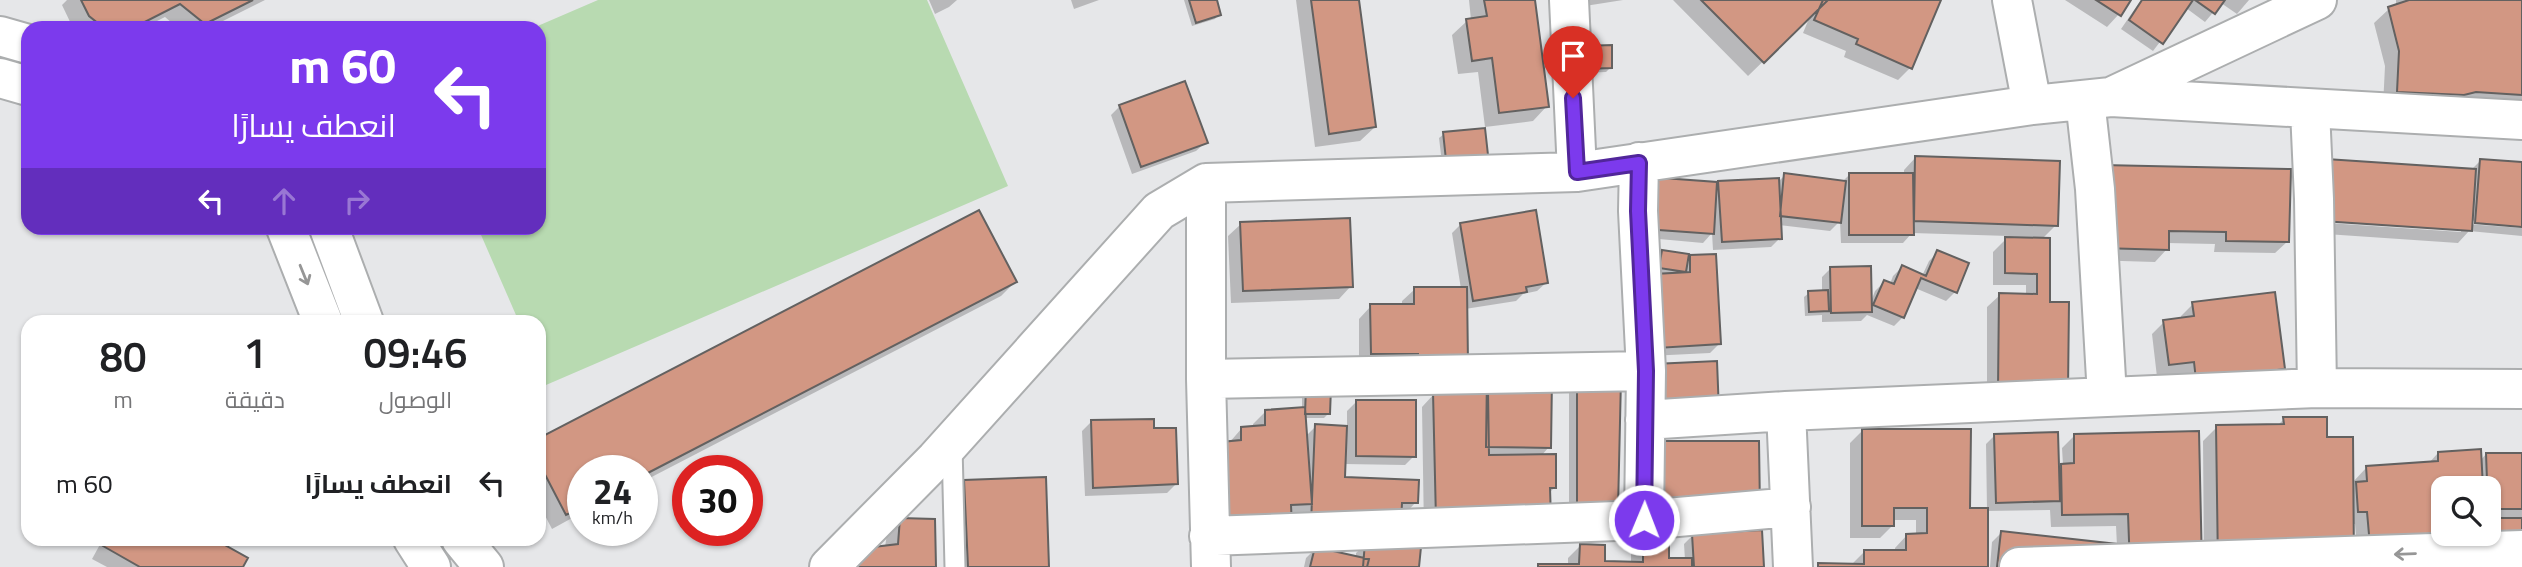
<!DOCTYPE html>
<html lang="ar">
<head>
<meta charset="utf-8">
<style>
	:root { --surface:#fff; --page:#f2f2f2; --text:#202124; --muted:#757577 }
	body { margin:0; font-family:"Titillium Web",Cairo,sans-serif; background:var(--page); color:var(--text); direction:rtl; height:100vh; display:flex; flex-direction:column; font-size:26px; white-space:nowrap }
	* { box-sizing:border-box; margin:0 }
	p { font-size:23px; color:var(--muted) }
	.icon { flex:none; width:38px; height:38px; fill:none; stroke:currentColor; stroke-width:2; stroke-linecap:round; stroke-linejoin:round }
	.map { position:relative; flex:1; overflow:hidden; direction:ltr }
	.details { position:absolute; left:21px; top:315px; width:525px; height:231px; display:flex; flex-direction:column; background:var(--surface); border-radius:21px; box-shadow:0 2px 5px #0004; direction:rtl }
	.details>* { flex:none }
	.guide { position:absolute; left:21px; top:21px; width:525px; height:214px; border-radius:21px; box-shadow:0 2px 5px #0004; direction:rtl; background:#7c3aed; color:#fff; overflow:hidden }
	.tools { position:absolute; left:2431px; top:476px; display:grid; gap:14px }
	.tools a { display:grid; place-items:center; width:70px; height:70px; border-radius:14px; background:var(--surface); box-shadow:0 2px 5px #0004; font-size:35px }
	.speed { position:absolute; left:567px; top:455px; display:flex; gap:14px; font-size:35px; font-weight:700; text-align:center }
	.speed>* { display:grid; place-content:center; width:91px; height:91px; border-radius:50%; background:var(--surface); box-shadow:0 2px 5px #0004; line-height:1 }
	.speed small { font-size:18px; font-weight:400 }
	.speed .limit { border:10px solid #d22; background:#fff; color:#111 }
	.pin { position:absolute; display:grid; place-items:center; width:60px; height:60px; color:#fff; margin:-72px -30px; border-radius:50% 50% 50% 0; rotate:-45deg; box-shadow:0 0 7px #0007 }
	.pin .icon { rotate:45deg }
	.me { position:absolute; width:77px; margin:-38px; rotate:1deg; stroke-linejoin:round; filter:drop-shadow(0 0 5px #0008) }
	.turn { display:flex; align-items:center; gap:24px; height:147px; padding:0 35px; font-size:32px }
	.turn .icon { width:91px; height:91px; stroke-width:2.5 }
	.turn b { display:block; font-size:49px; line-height:60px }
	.lanes { display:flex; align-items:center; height:66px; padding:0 35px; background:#0003; justify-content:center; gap:35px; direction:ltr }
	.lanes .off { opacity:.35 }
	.eta { display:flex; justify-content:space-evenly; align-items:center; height:119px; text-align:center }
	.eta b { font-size:42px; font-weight:600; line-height:49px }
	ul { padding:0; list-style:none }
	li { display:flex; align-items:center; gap:21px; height:98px; padding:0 35px }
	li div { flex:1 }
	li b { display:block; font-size:26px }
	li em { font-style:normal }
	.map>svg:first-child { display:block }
	.green { fill:#b8dab1 }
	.shadow { fill:#0003; fill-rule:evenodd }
	.building { fill:#d29783; stroke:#636160; stroke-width:2 }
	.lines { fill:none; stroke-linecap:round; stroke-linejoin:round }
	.service-casing { stroke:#acaeaf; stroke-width:23 }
	.minor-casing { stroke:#acaeaf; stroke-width:42 }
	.service { stroke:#fff; stroke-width:19 }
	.minor { stroke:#fff; stroke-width:38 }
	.oneway { stroke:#969696 }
	.route-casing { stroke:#51269a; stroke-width:18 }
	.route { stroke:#7c3aed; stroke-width:12 }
</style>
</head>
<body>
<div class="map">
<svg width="2522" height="567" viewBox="0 0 2522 567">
	<rect width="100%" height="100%" fill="#e6e7e9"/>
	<path class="green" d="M598 0H927L1008 186 546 385 539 369V322H519L478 228H539V28H533Z"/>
	<path class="shadow" d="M67 0H265L209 28H178L165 17 143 28H73L62 5Z
		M929 0H957L949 7 935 14Z
		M1071 0H1099L1074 9Z
		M1184 0H1215L1219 14 1215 19 1192 26Z
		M1296 0H1358L1375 127 1360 141 1315 147Z
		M1469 0H1533L1547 106 1533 121 1485 127 1478 72 1458 74 1452 35 1467 21 1471 20Z
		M1565 0H1623L1566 9Z
		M1673 0H1938L1910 68 1898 80 1844 57 1846 51 1803 33 1810 16 1748 76Z
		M2065 0H2128L2119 14 2107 27Z
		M2141 0H2249L2237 14 2221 3 2205 22 2186 8 2153 51 2121 29Z
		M2396 0H2522V105L2383 106 2385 66 2374 23 2389 9 2396 7Z
		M1578 53 1611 67 1606 72 1579 73Z
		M1120 106 1206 142 1196 151 1132 174 1111 115Z
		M1444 134 1486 155 1482 159 1442 163 1439 138Z
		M1916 157 2056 225 2041 240 2048 303 1987 401V307L2000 295H2026V285H1993V252L2009 236 1912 233 1903 243H1841L1840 221 1830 231 1779 225 1780 238 1771 247 1713 250 1712 233 1703 243 1637 237 1650 178 1717 184 1719 182 1777 183 1785 175 1842 182 1849 175 1904 174V170Z
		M2327 160 2471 170 2480 161 2522 164V225L2467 220 2466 224 2522 228V236L2469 231 2458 243 2311 233 2314 173ZM2313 218 2461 228V232L2313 222Z
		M2091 179 2288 241 2275 253 2214 252 2215 244 2167 243V249L2155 262 2089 260Z
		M1241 224 1351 286 1339 299 1231 303 1228 236Z
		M1461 224 1547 282 1537 291 1523 294 1516 301 1465 309 1466 362 1359 366V319L1371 306H1402V301L1415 289H1461L1452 233Z
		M1663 251 1686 261 1690 257 1719 344 1710 353 1649 356 1664 275 1655 272 1658 256Z
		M1938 252 1955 292 1946 301 1915 288 1903 317 1894 326 1867 315 1861 321 1822 322V315L1805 316 1804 297 1809 293 1822 292V277L1831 268 1870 304 1875 291 1884 282 1890 284 1893 276 1902 267 1922 276 1929 261Z
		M1015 282 1001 296 642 482V471H583V512L552 529 539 504V440Z
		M2193 304 2283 368 2271 380 2184 391 2183 373 2157 377 2152 334 2164 322 2181 319V316Z
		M1578 379 1616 508 1569 517V388Z
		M1302 393 1328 414 1324 418H1304L1306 436 1316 426 1347 427V411L1356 402 1414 456 1405 465 1344 464V478L1416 502 1404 515 1290 516 1229 443 1242 428H1253V424L1266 411 1302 409Z
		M1434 394 1549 447 1541 456 1554 488 1548 494 1424 532 1422 407Z
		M2284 419 2325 439 2352 483 2367 467 2428 464 2438 453 2480 461 2486 454 2522 455V567H2204L2203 441 2217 427 2277 426ZM2443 488H2488V521H2491L2488 523V534H2443ZM2352 524H2355L2358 560 2352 564Z
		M1091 422 1152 430 1177 483 1167 493 1085 496 1082 431Z
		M1863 430 1968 510H1987L1986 444 1995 435 2057 470 2063 465 2062 448 2075 435 2200 567H1990L1992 542 2001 533 2117 546 2116 526 2051 527 2050 510 1986 511V567H1817L1852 564 1864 552H1895V548L1907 535H1916V520H1892V526L1880 538H1850V443Z
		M965 482 1048 567H955L952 494Z
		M901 520 935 567 885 547 887 534Z
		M1693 535 1763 567H1537L1568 566V558L1580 546 1603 563H1631V551L1644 539 1667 560H1685L1684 544Z
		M103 539H210L241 567H107L92 559Z
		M1366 544 1417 567H1304L1306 558 1315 549 1356 558V553Z"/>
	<path class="building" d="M81 0H253L205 24 180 4 133 28H104L89 16Z
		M1189 0H1217L1221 15 1196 23Z
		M1311 0H1359L1376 127 1329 134Z
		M1484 0H1535L1549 107 1499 113 1492 58 1472 61 1466 19 1487 16Z
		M1701 0H1828L1764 63Z
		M1823 0H1941L1912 69 1856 44 1858 39 1814 20Z
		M2096 0H2131L2121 16Z
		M2142 0H2193L2163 44 2129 20Z
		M2195 0H2225L2215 14Z
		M2409 0H2522V95L2476 92 2464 95 2397 92 2399 51 2388 7Z
		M1612 45V68L1583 69 1582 46Z
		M1185 81 1208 143 1141 167 1119 105Z
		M1485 128 1488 155 1446 160 1443 132Z
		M1915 156 2060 161 2058 226 1914 221Z
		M2326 159 2476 169 2472 231 2322 221Z
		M2480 159 2522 162V227L2475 223Z
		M2102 165 2291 169 2289 242 2226 241V232L2169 231V250L2101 248Z
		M1784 173 1846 181 1841 223 1780 216Z
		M1849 173H1913L1914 235H1849Z
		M1649 177 1717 182 1714 234 1645 229Z
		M1779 178 1782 239 1722 242 1718 181Z
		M979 210 1017 282 642 476V471H583V507L566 515 539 463V438Z
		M1536 210 1548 283 1526 287 1527 292 1473 301 1460 223Z
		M1350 218 1353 287 1243 291 1240 222Z
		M2005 237 2050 238V302H2069L2068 391 1998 390 1999 293 2037 294V274L2005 273Z
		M1662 250 1689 254 1686 272 1659 268Z
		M1937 250 1969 263 1957 293 1921 278 1904 318 1873 305 1884 280 1894 284 1902 265 1926 276Z
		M1716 254 1721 344 1657 348 1654 274 1690 272V255Z
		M1871 266 1872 312 1831 313 1830 267Z
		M1414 287H1467L1468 363H1418V354H1371L1370 304H1414Z
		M1828 290 1829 311 1809 312 1808 291Z
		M2275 292 2285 369 2196 380 2194 362 2169 365 2163 320 2194 316 2192 302Z
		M1717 361 1719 412 1657 415 1654 364Z
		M1487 376 1552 378 1551 448 1486 447Z
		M1577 377 1621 378 1618 509 1577 508Z
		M1306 387H1331L1330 414H1305Z
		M1433 392H1488L1489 455 1556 454V488H1550L1551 519 1436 520Z
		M1356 400H1416V457L1356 456Z
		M1305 407 1312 504 1291 505 1292 527 1227 531 1221 442 1241 440V427L1265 425V410Z
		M2283 417H2327V437H2353L2354 567H2218L2216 425 2284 424Z
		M1154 419V428H1176L1178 484 1093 488 1091 420Z
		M1315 424 1347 426 1345 477 1419 480 1418 503H1402L1401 524H1311Z
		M1862 429H1971L1970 508H1988V567H1818V563L1864 564V550H1906V534L1927 533V508H1894V526H1862Z
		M2199 431 2202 567H2130L2128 514 2062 515 2061 464 2074 463V434Z
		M2058 432 2060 501 1996 503 1994 434Z
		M1656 441H1759L1760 511H1657Z
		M2481 449 2483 488H2443V534L2371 557 2367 512H2358L2356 482 2367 481 2366 466 2438 461V452Z
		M2486 453H2522V509H2488Z
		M1046 477 1049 567H968L964 480Z
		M900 518 935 519 936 567H850L848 550 898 544Z
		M2491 518H2522V567H2491Z
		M1762 530 1764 567H1694L1692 534Z
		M2001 531 2126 545 2124 567H1997Z
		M1643 537H1669V558H1692V567H1538V564H1579L1580 544 1605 545V561L1643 562Z
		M107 539H214L248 558 243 567H140L103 546Z
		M1365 542 1421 547 1419 567H1363Z
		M1315 547 1369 559 1367 567H1310Z"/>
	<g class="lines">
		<defs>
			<path id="service" d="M952 446 955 567"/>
			<path id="minor" d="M1569 0 1577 172
				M2012 0 2032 105
				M0 36 28 44
				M0 78 28 86
				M2113 96 2317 0
				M2085 100 2095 189 2107 396
				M2310 110 2314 199 2317 388
				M1639 162 1638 211 1646 371 1644 520
				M1206 183V379L1211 567
				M286 228 323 322
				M329 228 364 322
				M1206 379 1646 371
				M1786 411 1793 567
				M1645 420 1786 411 2317 388 2522 389
				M1209 536 1644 520 1791 507
				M413 539 431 567
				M461 539 484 567
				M829 567 936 459 1159 211 1206 183 1577 172 2032 105 2111 97 2522 120
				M2019 567 2522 550"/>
		</defs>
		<use href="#service" class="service-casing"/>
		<use href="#minor" class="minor-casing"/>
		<use href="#service" class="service"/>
		<use href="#minor" class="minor"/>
	</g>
	<defs><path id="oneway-shaft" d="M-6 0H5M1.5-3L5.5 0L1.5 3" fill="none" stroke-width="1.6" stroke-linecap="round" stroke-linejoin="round" transform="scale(1.75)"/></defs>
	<g class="oneway">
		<use href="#oneway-shaft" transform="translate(304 275) rotate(68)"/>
		<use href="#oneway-shaft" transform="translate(2405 554) rotate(178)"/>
	</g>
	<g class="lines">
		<defs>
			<path id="route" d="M1573 98 1577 172 1639 163 1638 211 1646 371 1644 520"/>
		</defs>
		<use href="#route" class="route-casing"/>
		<use href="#route" class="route"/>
	</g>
</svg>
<div class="tools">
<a><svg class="icon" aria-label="search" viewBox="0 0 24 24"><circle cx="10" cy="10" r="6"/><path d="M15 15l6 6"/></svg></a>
</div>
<div class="speed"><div>24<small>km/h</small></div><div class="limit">30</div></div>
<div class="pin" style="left:1573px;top:98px;background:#d93025"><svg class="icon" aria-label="arrive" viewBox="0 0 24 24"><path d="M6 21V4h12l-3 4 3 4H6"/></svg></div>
<svg class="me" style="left:1644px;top:520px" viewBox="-20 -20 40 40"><circle r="17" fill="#7c3aed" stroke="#fff" stroke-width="3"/><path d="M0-11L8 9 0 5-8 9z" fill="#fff"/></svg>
<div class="guide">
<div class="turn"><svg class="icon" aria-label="left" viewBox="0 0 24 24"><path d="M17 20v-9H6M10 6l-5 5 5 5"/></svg><div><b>60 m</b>انعطف يسارًا</div></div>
<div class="lanes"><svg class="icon" aria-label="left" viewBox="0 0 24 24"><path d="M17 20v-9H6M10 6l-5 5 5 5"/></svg><svg class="icon off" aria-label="ahead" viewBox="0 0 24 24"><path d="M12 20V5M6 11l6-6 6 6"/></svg><svg class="icon off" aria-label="right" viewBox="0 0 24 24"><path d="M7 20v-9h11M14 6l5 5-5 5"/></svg></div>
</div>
<section class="details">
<div class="eta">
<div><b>09:46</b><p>الوصول</p></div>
<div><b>1</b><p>دقيقة</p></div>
<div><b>80</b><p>m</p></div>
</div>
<ul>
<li><svg class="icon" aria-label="left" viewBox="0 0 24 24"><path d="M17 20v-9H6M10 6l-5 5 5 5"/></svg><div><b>انعطف يسارًا</b></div><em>60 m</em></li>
</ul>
</section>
</div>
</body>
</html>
